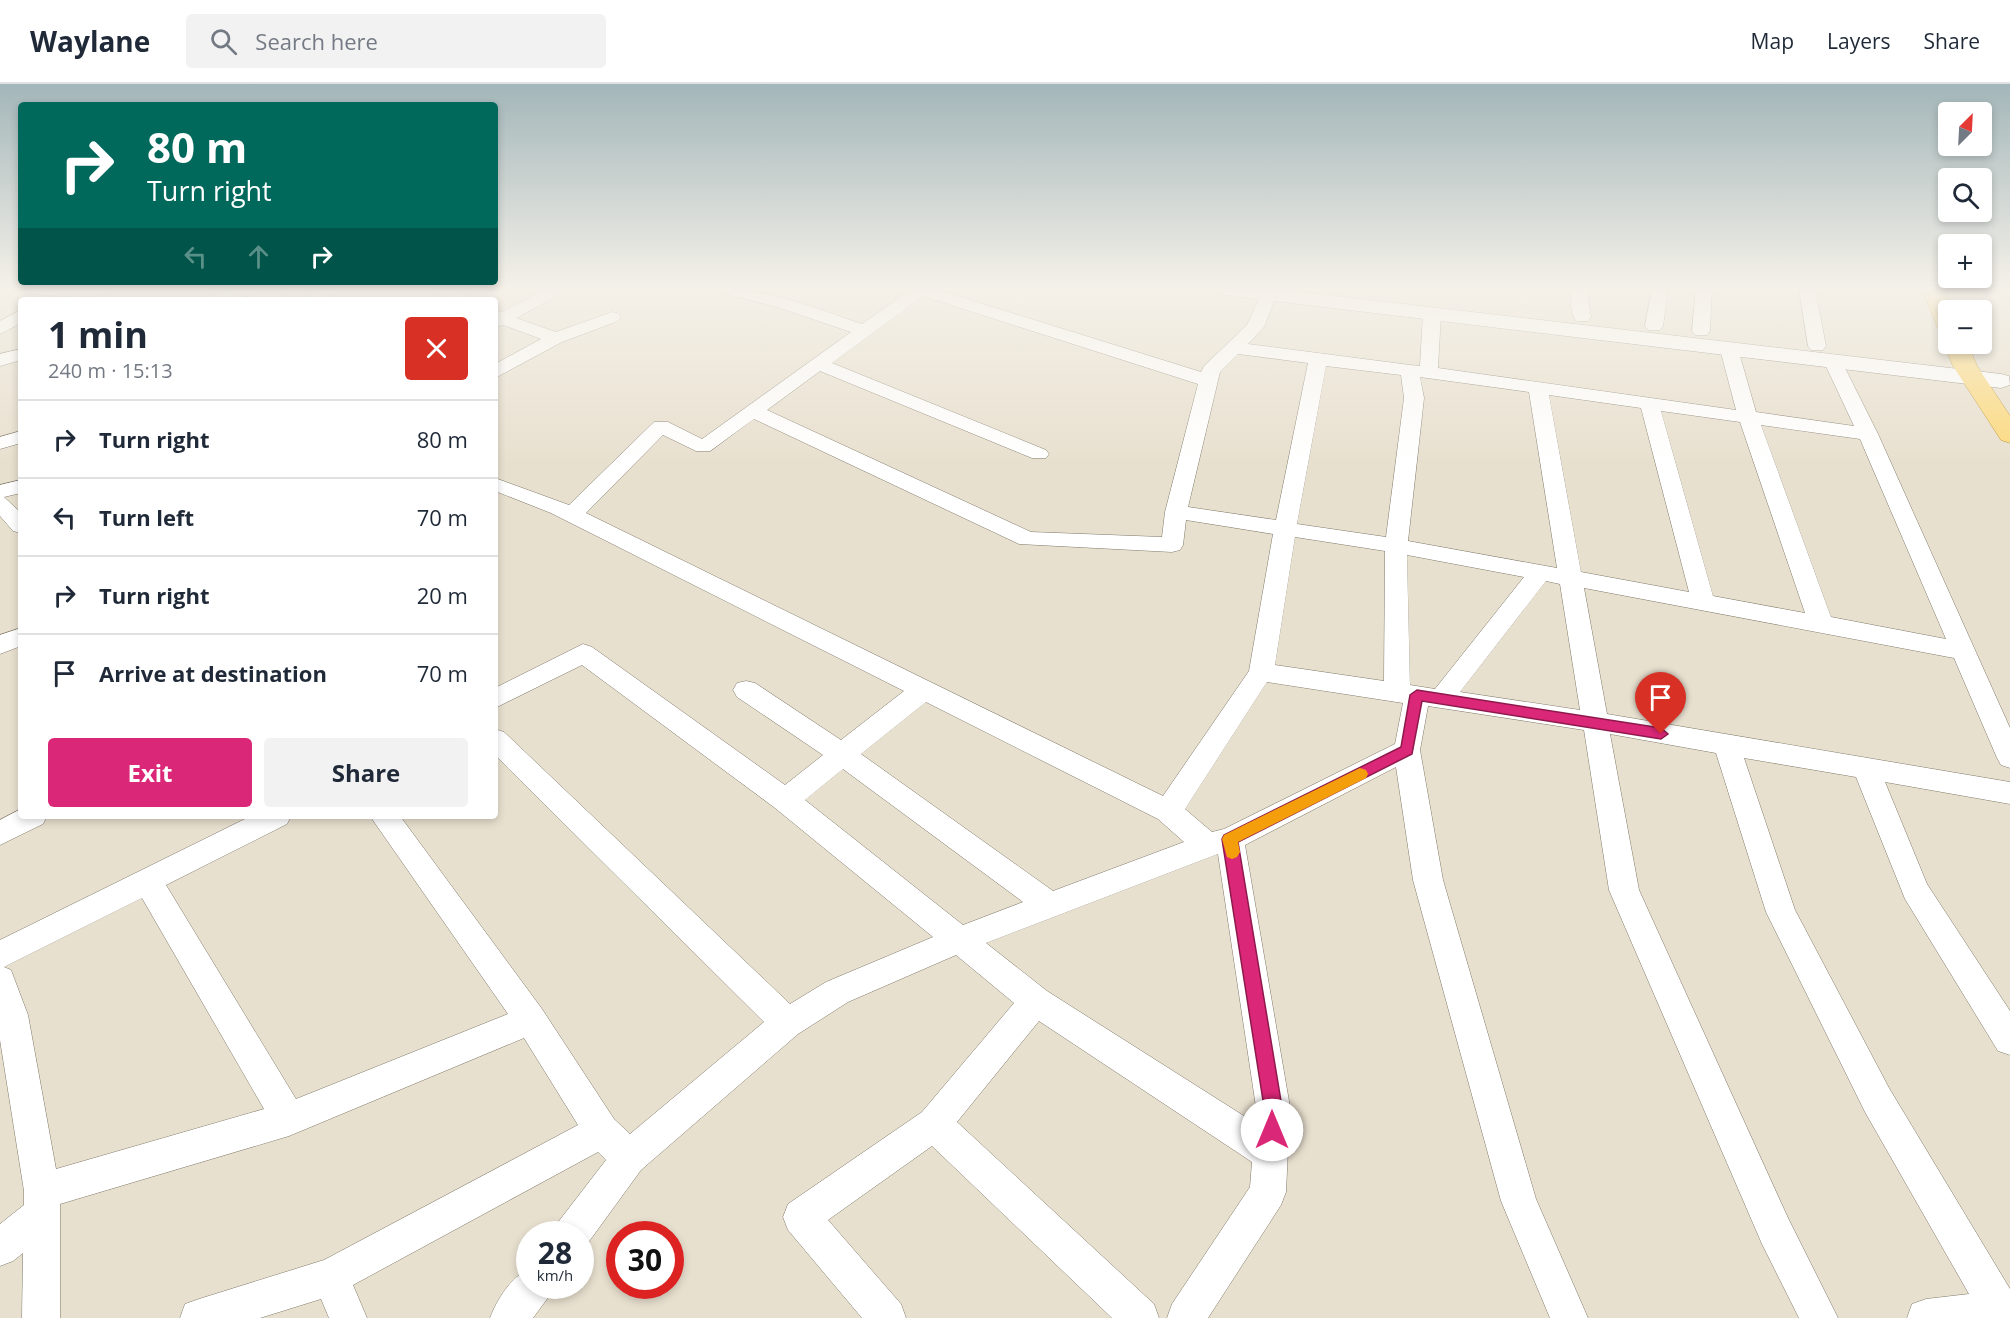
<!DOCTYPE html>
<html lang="en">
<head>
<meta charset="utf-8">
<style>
	:root { --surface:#fff; --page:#f2f2f3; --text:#1f2937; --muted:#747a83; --line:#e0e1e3; --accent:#db2777 }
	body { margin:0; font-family:"Open Sans",sans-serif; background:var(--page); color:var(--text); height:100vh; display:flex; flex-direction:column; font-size:22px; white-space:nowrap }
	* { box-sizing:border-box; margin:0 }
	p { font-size:20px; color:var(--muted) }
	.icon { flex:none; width:33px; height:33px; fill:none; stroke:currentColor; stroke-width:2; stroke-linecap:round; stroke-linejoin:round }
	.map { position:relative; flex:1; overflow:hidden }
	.side { position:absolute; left:18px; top:213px; width:480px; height:522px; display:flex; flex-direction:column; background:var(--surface); border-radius:6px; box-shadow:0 3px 9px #0003 }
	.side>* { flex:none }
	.guide { position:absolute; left:18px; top:18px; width:480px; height:183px; border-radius:6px; box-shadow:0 3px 9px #0003; background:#00695c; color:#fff; overflow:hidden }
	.needle { width:39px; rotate:24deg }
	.fabs { position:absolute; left:1938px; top:18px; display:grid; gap:12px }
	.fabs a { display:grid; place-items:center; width:54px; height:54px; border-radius:6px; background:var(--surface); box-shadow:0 3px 9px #0003; font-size:30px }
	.speed { position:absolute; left:516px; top:1137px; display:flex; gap:12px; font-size:30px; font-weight:700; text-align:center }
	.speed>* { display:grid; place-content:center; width:78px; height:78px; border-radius:50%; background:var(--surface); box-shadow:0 3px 9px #0003; line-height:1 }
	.speed small { font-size:15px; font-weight:400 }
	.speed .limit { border:9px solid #d22; background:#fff; color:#111 }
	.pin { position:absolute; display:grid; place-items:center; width:51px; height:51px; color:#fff; margin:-62px -26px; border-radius:50% 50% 50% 0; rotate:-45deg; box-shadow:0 0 6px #0007 }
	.pin .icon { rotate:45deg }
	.me { position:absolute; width:66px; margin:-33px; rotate:0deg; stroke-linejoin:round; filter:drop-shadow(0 0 4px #0008) }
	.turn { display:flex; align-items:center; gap:21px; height:126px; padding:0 30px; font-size:27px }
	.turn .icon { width:78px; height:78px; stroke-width:2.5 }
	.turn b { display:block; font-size:42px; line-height:51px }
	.lanes { display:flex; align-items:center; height:57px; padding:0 30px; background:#0003; justify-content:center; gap:30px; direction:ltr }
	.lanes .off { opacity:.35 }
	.round { display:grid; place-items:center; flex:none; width:63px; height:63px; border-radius:6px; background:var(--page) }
	.head { display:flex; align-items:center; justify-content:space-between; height:102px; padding:0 30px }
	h1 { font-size:36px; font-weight:700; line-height:45px }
	.action { display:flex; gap:12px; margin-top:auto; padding:12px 30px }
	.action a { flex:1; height:69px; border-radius:6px; background:var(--accent); color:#fff; font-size:24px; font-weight:700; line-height:69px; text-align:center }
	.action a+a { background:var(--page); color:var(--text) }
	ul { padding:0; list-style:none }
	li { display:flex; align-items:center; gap:18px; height:78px; padding:0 30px; border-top:2px solid var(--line) }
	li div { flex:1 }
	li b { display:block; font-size:22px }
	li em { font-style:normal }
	header { display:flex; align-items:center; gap:36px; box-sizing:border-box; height:84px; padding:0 30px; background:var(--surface); border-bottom:2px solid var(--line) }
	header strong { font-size:28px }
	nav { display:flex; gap:33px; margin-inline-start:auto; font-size:21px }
	.search { width:420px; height:54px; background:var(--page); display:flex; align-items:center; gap:15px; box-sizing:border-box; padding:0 21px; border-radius:6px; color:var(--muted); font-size:22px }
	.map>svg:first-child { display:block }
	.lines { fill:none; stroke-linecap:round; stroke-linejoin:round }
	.minor-casing { stroke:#817a6b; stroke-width:1 }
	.tertiary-casing { stroke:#817a6b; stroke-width:1 }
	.primary-casing { stroke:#b28a24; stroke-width:1 }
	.minor { fill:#fff; fill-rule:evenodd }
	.tertiary { fill:#fff; fill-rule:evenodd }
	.primary { fill:#fcd97c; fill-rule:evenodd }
	.route { fill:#db2777; stroke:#8e194d; stroke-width:1.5 }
	.slow { fill:#f59e0b }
</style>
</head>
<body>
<header>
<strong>Waylane</strong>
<div class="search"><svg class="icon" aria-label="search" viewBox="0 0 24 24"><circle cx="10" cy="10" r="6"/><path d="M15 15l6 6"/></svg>Search here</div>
<nav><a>Map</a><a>Layers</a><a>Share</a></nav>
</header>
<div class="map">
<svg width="2010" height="1234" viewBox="0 0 2010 1234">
	<rect width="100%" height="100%" fill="#e8e0cf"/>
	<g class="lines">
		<defs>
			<path id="minor" d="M23 205H110C100 218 48 211 31 210L25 209Z
				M235 205H257L283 212 286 216H259L246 212 235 216H208L211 212Z
				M317 205H335L324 216H304Z
				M435 205H456L474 216C459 216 444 217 435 205Z
				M545 205H565L563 209 516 234 556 248 612 228 618 229 621 233 618 237 562 258 495 294V280L541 255 503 241 495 243V226L502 228Z
				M720 205C769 205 815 224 862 240L909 207 908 205H935L1201 288 1204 282 1247 241 1263 206H1275L1277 210 1264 243 1248 260 1410 281 1420 282 1423 229 1426 225H1438L1441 229 1438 284 1736 326 1720 265 1723 261H1735L1738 265 1756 328 1854 342 1824 278 1826 274H1840L1878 350 2010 644V684L2001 681 1997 674 1954 574 1584 504 1607 630 2010 698V720L1885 698 1927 800 2010 927V971L1998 967 1905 815 1856 693 1744 674 1795 826 1889 1004 2010 1205V1234H1907L1912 1220 1926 1215 1969 1210 1865 1028 1766 828 1716 669 1610 650 1639 806 1788 1134 1838 1234H1799L1762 1160 1609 806 1584 646 1428 622 1420 666 1443 796 1536 1115 1588 1234H1550L1501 1117 1413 796 1396 683 1245 761 1290 1023 1286 1108 1281 1121 1208 1234H1167L1172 1220 1250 1103 1252 1078 1039 937 957 1038 1154 1220 1159 1234H1112L932 1062 828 1136 901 1220 906 1234H862L788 1146 783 1133 788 1120 922 1028 1014 919 956 871 848 918 798 950 641 1086 585 1163 580 1165V1150H554L559 1137 606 1076 598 1068 353 1201 367 1234H329L321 1215 260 1234H180L185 1220 199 1215 324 1176 578 1041 524 954 289 1052 60 1120V1234H22L23 1169 13 1177 0 1182V1140L24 1121V1107L0 956V856L251 732H291L287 740 166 801 296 1015 508 930 370 732H400L542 925 614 1035 630 1050 764 938 495 671V645L504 648 790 920 826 898 933 853 775 724 582 581 495 624V604L583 560 592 563 785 701 823 671 737 613 733 606 737 599 746 597 755 599 841 656 904 607 551 429 495 407V394L569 421 654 338H668L702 355 851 248 780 224 722 209ZM923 212 1198 300 1165 428 1162 453 1031 448 767 326 820 287 1032 374H1046L1049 370 1046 366 832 279ZM1238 270 1308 279 1276 436 1188 423 1220 288ZM1326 282 1401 291 1404 314 1386 453 1297 440ZM1420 293 1529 308 1557 484 1408 457 1424 314ZM1549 311 1641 324 1689 508 1581 488ZM1661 327 1740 338 1805 529 1713 512ZM754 335 1019 460 1172 468 1180 466 1183 461 1186 436 1273 450 1249 587 1163 712 586 429 663 351 696 367H710ZM1761 341 1860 355 1946 555 1831 533ZM1295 453 1385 467 1384 597 1275 581ZM1407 471 1524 493 1435 605 1410 601ZM1546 497 1560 500 1580 626 1460 608ZM1267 598 1403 619 1395 660 1224 745 1212 748 1185 725ZM926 618 1158 735 1184 758 1053 807 861 670ZM843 685 1023 818 963 841 805 716ZM1218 770 1256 1023 1255 1039 1047 907 986 859ZM142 814 264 1025 56 1085 28 931 11 886 4 883Z
				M1573 205H1589L1588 213 1591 233 1588 237H1576C1570 228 1570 215 1573 205Z
				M1652 205H1668L1663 242 1660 246H1648L1645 242Z
				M1696 205H1712L1710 247 1707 251H1695L1692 247Z
				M1799 205H1815L1826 262 1823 266H1811L1808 262Z
				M21 226V239L0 250V237Z
				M21 265V276L0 282V270Z
				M21 347V359L0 365V353Z
				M21 396V409L4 413 21 429V449L13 447 0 432V401Z
				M21 544V562L0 570V551Z
				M21 725V732H47L43 740 0 761V736Z
				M530 1185V1202H553L547 1215 533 1234H490C497 1216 511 1192 530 1185Z"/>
			<path id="tertiary" d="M1214 205H1276L2001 290 2009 292 2010 301 2001 304 1224 211 1217 209Z"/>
			<path id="primary" d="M1922 205H1944L1953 226H1948V249L1940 247 1937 242Z
				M1948 255V260H1968L1977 282 2010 332V359L2001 356 1953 282 1944 260Z"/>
		</defs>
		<use href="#minor" class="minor-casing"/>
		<use href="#tertiary" class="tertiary-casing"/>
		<use href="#primary" class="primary-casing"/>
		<use href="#minor" class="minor"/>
		<use href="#tertiary" class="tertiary"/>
		<use href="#primary" class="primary"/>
	</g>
	<linearGradient id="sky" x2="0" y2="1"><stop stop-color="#a3b6b9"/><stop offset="0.54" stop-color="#f5f1e9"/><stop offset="1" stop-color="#f5f1e9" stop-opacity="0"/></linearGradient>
	<rect width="2010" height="378" fill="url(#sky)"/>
	<path class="route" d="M1417 606 1661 644 1668 650 1661 655 1422 617 1412 670 1238 758 1282 1023 1281 1046 1279 1053 1272 1055 1265 1053 1263 1046 1264 1023 1222 755 1224 751 1401 663 1410 611Z"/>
	<path class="slow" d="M1360 684 1366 686 1368 690 1366 694 1238 758 1240 768 1237 773 1232 775 1227 773 1222 755 1224 751Z"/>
</svg>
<div class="fabs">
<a><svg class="needle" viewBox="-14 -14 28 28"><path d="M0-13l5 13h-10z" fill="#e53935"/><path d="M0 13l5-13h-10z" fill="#747a83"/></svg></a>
<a><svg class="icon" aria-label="search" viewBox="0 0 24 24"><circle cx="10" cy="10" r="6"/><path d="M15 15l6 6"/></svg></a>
<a>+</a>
<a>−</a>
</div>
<div class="speed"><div>28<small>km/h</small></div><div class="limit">30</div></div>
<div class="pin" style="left:1661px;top:650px;background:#d93025"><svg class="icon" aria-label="arrive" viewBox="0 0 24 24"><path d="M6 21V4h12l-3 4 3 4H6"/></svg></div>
<svg class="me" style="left:1272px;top:1046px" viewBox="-20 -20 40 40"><circle r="19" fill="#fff"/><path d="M0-13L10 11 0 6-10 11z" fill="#db2777"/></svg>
<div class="guide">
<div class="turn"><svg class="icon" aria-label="right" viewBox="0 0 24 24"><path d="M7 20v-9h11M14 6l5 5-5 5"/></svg><div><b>80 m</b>Turn right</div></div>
<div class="lanes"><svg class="icon off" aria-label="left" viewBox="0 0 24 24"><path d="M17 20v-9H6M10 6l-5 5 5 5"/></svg><svg class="icon off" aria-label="ahead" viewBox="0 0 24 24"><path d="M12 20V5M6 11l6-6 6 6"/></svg><svg class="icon" aria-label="right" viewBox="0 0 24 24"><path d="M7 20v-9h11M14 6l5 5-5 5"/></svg></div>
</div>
<section class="side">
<div class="head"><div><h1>1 min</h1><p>240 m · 15:13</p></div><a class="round" style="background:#d93025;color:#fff"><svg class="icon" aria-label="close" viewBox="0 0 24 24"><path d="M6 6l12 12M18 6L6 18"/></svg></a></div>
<ul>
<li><svg class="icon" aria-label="right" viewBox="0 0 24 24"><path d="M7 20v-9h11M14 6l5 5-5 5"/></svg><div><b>Turn right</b></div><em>80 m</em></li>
<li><svg class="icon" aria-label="left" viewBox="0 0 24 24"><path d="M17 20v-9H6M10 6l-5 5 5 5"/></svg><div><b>Turn left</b></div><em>70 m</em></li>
<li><svg class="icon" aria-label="right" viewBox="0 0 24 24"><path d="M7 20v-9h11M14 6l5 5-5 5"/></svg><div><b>Turn right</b></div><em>20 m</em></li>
<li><svg class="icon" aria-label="arrive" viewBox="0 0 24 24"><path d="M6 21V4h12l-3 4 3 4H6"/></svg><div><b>Arrive at destination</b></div><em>70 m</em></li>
</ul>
<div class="action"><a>Exit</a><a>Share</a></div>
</section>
</div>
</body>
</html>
